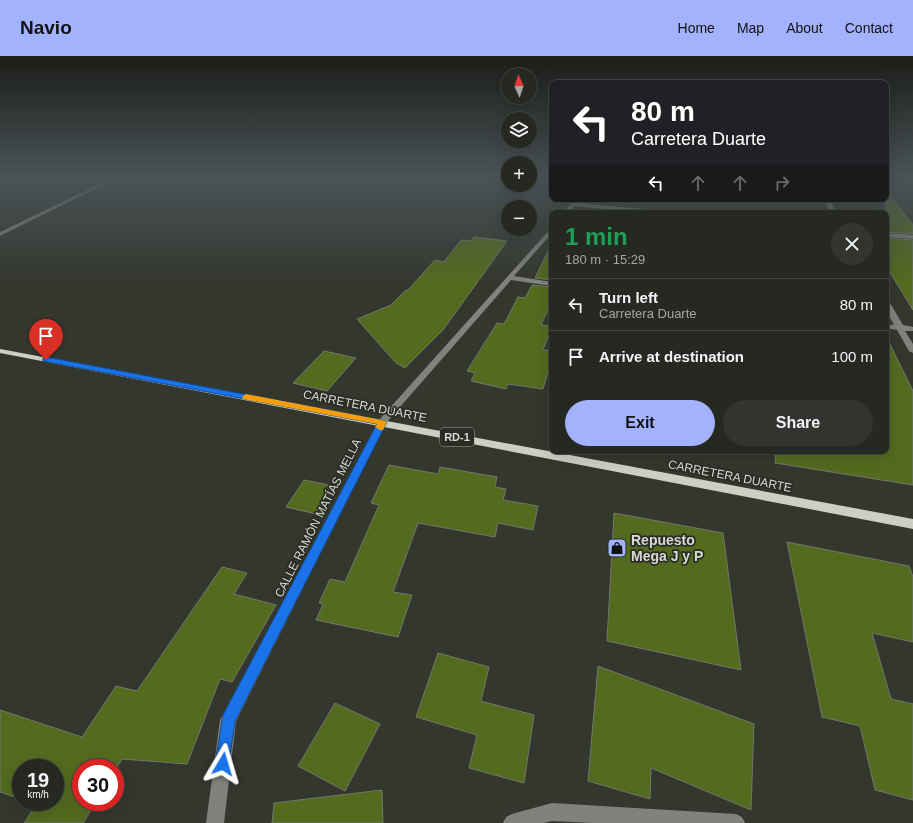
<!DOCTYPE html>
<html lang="en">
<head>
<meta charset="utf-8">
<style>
	:root { --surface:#262922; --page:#32352f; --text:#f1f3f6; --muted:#a4a6a5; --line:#424540; --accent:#a3b2fd }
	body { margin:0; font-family:Helvetica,sans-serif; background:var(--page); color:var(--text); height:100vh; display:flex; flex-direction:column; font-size:15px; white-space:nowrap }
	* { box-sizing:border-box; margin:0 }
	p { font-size:13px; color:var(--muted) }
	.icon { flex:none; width:22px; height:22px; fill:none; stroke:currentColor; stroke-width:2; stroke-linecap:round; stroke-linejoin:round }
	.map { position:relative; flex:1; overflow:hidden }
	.drawer { position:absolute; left:549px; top:154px; width:340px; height:244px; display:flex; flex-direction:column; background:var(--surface); border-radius:8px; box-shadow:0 4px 16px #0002,0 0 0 1px var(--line) }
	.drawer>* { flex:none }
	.banner { position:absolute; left:549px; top:24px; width:340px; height:122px; border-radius:8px; box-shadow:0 4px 16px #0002,0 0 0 1px var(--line); background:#202124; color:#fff; overflow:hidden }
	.needle { width:26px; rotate:357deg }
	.controls { position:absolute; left:501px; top:12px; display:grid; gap:8px }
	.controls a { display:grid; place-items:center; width:36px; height:36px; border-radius:50%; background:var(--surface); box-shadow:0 4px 16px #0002,0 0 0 1px var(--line); font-size:20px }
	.speed { position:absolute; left:12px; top:703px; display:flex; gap:8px; font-size:20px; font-weight:700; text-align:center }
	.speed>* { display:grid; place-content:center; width:52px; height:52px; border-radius:50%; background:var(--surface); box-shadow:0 4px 16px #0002,0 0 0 1px var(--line); line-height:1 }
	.speed small { font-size:10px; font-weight:400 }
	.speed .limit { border:6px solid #d22; background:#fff; color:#111 }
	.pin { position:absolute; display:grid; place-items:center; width:34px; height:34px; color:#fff; margin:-41px -17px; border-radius:50% 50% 50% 0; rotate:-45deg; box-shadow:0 0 4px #0007 }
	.pin .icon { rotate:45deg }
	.me { position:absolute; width:44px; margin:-22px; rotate:7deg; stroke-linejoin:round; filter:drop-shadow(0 0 3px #0008) }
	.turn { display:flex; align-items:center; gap:14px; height:84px; padding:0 16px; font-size:18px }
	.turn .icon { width:52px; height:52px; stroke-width:2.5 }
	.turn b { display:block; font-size:28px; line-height:34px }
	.lanes { display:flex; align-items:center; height:38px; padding:0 16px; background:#0003; justify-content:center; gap:20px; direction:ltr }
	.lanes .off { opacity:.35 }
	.round { display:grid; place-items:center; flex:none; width:42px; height:42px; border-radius:21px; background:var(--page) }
	.summary { display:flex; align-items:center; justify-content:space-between; height:68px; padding:0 16px }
	h1 { font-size:24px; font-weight:800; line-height:30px; color:#1e9e55 }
	.cta { display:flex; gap:8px; margin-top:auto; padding:8px 16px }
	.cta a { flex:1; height:46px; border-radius:24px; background:var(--accent); color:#111; font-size:16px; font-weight:800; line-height:46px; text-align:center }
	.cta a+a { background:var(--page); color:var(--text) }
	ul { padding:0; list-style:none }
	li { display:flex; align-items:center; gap:12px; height:52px; padding:0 16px; border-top:1px solid var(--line) }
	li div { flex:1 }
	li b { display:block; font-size:15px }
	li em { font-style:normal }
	header { display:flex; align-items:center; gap:24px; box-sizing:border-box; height:56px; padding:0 20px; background:var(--accent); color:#111 }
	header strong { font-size:19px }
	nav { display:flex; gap:22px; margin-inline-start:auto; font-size:14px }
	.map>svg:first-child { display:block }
	.building { fill:#536a1f; stroke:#73776c }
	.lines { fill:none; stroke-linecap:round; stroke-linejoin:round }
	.minor { fill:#80827d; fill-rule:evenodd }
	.major { fill:#cbcfc4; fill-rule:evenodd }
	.route { fill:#1a73e8; stroke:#114b97 }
	.slow { fill:#f59e0b }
	.labels { text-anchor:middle; stroke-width:3.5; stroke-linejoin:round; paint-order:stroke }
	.shield { fill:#292d23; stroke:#a3a59e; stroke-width:1 }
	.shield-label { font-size:11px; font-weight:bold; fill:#d7d9d3 }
	.street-label { font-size:12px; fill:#d7d9d3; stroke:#292d23 }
	.near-poi-label { font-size:14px; font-weight:bold; fill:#d7d9d3; stroke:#292d23; text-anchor:start }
</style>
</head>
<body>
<header>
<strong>Navio</strong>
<nav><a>Home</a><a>Map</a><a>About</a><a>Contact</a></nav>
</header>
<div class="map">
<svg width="913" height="767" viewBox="0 0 913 767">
	<rect width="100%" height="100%" fill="#33372d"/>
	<path class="building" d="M886 134 913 169V178L886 176Z
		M474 181 507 185 443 274 405 312 396 307 357 263 391 249 406 234H408L435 204 444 206 461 184 471 185Z
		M886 182 913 184V254L886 210Z
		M552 187V224L535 222Z
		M532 229 552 231V246L541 269 552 270 543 294 552 295V301L543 333 508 328 506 333 471 325 475 317 467 315 497 267 504 268 518 241 525 242Z
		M886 280 913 335V429L775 407 776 395H886Z
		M324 295 356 302 327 335 293 327Z
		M389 409 438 418 440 411 497 421 495 431 506 433 503 444 538 450 533 474 498 467 495 481 418 467 393 536 412 539 398 581 316 564 323 548 319 547 330 523 345 526 379 449 371 447Z
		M304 424 334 430 316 458 286 451Z
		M614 457 723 477 741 614 607 585Z
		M787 486 909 510 913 521V586L872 577 891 643 913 648V744L875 734 860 670 822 661Z
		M222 511 247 517 234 538 276 549 232 626 220 623 187 708 122 703 115 714V712H81V746H96L83 767H24L36 749 29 746H55V712H21V743L0 736V654L82 681 116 630 137 635Z
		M438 597 489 611 481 645 534 659 524 727 469 712 477 679 416 661Z
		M598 610 754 668 751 754 651 712 650 743 588 725Z
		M335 647 380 668 345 735 298 710Z
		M382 734 383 767H272L274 747Z"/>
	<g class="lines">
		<path class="minor" d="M116 120H121L0 180V176Z
			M575 143H581L577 147 665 155 668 157H648L575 150 568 157H562Z
			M824 143H830L836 157H830Z
			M552 171V177L514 220 552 226V230L511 224 386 367 236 665 224 767H206L220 664 223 659 379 364Z
			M886 177 913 179V183L886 181Z
			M886 245 890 247 903 269 913 271V275H905L913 288V297L909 295 897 274 886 272V268L894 269 886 254Z
			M552 747 736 758 742 761 745 767H593L552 765 543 767H503L506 761 512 758Z"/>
		<path class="major" d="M0 293 913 463V473L0 297Z"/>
	</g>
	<linearGradient id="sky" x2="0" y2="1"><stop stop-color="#1c1e19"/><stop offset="0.53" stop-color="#4a5357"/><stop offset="1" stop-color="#4a5357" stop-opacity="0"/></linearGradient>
	<rect width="913" height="227" fill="url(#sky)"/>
	<path class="route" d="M46 301 382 364 387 366 235 665 228 713 223 716 217 713 215 708 223 659 377 368 43 305V302Z"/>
	<path class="slow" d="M246 338 382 364 387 366 383 374H380L375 371 377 368 243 343 242 341Z"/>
	<defs>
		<symbol id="shop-square" viewBox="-11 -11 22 22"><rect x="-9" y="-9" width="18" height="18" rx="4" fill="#a3b2fd" stroke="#292d23"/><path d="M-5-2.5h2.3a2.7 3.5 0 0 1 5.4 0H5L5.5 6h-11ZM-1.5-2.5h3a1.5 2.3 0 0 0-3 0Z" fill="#111"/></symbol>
	</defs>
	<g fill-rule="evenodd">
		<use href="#shop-square" x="606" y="481" width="22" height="22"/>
	</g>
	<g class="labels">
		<rect class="shield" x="440" y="372" width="34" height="18" rx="3"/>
		<g class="shield-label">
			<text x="457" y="385">RD-1</text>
		</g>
		<g class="street-label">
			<text transform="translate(365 350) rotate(11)" y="4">CARRETERA DUARTE</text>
			<text transform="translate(730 420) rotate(11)" y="4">CARRETERA DUARTE</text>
			<text transform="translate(318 462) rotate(-63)" y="4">CALLE RAMÓN MATÍAS MELLA</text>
		</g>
		<g class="near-poi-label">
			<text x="631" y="489">Repuesto<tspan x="631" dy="16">Mega J y P</tspan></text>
		</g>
	</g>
</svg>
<div class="controls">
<a><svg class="needle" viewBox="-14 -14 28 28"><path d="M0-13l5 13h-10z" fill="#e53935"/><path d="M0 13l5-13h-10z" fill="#a4a6a5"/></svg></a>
<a><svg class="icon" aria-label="layers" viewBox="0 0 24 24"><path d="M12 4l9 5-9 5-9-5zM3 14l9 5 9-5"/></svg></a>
<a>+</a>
<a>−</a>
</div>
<div class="speed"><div>19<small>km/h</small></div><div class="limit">30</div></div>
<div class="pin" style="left:46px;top:304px;background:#d93025"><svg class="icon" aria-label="arrive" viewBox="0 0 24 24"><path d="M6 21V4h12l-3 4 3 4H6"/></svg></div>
<svg class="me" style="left:223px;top:708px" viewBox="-20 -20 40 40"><path d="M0-17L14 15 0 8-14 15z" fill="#1a73e8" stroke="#fff" stroke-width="4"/></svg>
<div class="banner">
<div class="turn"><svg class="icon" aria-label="left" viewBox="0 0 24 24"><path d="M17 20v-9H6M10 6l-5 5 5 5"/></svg><div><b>80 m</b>Carretera Duarte</div></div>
<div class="lanes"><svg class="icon" aria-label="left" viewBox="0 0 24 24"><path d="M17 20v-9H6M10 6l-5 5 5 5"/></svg><svg class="icon off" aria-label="ahead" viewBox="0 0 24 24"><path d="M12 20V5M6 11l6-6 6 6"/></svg><svg class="icon off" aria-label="ahead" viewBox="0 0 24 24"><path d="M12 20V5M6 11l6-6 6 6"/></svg><svg class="icon off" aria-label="right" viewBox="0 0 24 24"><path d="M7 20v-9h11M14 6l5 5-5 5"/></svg></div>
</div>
<section class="drawer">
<div class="summary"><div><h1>1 min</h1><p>180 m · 15:29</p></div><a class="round"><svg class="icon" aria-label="close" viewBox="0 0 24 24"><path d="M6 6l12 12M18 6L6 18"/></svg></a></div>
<ul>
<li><svg class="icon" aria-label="left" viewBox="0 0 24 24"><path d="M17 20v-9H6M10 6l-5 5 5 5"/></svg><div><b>Turn left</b><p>Carretera Duarte</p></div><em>80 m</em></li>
<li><svg class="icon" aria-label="arrive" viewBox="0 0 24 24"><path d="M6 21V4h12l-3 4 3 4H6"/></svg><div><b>Arrive at destination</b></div><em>100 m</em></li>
</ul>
<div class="cta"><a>Exit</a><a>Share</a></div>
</section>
</div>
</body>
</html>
